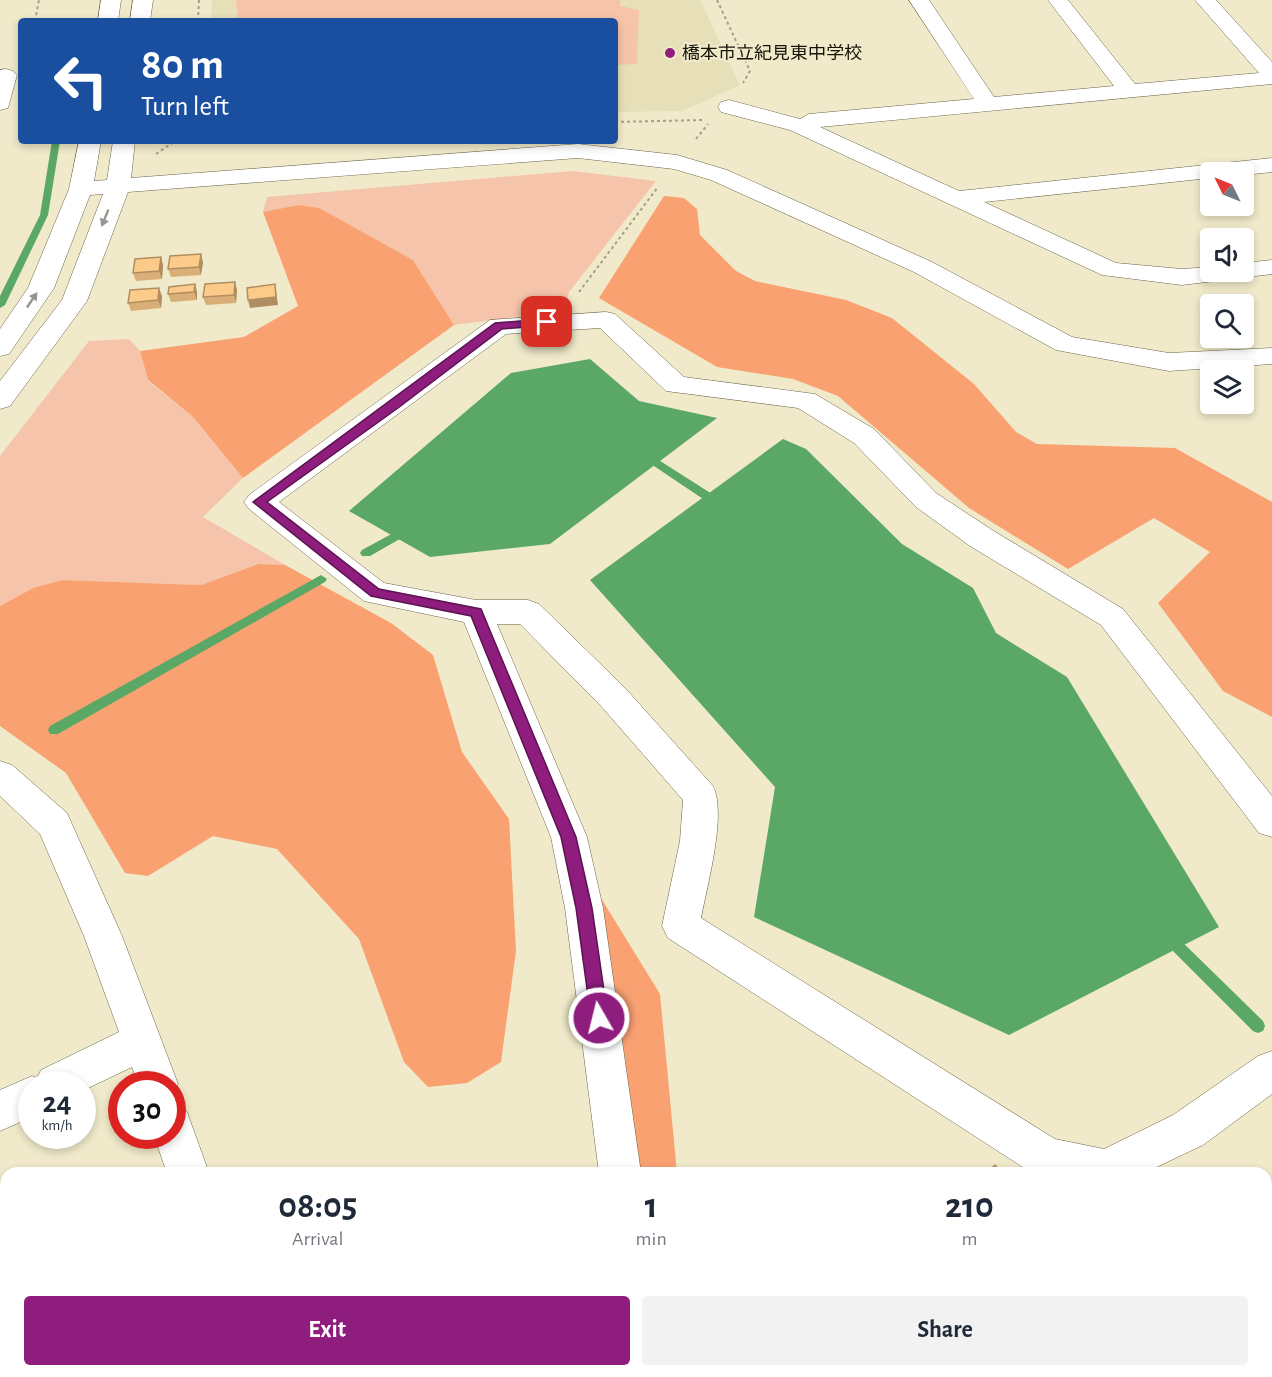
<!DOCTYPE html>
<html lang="en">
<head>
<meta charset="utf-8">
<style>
	:root { --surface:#fff; --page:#f2f2f3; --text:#1f2937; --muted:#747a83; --accent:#8e1d7e }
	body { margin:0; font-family:"Alegreya Sans","Noto Sans JP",sans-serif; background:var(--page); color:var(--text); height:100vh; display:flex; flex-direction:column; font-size:22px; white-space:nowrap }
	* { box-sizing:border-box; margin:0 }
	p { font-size:20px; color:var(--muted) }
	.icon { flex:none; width:33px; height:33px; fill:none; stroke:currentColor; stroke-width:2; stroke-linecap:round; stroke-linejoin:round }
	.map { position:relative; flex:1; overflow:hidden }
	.drawer { position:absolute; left:0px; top:1167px; width:1272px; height:210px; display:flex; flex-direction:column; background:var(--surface); border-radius:18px 18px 0 0; box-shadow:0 3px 9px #0003 }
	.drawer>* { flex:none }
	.hud { position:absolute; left:18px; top:18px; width:600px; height:126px; border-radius:6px; box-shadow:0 3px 9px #0003; background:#1a4fa0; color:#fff; overflow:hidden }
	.needle { width:39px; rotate:313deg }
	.fabs { position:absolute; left:1200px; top:162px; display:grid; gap:12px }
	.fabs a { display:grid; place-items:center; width:54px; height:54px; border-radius:6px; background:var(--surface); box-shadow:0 3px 9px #0003; font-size:30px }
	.speed { position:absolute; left:18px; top:1071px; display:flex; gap:12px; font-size:30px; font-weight:700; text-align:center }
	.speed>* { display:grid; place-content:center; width:78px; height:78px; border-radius:50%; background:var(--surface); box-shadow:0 3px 9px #0003; line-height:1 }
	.speed small { font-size:15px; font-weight:400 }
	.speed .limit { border:9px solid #d22; background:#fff; color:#111 }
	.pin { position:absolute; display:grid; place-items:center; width:51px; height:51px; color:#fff; margin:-26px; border-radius:12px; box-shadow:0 3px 9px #0006 }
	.me { position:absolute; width:66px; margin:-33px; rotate:352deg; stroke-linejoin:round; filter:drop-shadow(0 0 4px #0008) }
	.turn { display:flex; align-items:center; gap:21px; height:126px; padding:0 24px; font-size:27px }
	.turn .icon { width:78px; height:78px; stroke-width:2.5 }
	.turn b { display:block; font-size:42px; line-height:51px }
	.eta { display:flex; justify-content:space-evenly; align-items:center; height:102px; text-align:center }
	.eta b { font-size:36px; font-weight:600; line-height:42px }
	.button { display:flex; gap:12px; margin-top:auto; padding:12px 24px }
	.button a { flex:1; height:69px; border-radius:6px; background:var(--accent); color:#fff; font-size:24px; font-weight:600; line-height:69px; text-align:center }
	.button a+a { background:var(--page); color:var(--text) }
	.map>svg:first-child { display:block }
	.built { fill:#e7dfb8 }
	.green { fill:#f6c4aa }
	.forest { fill:#faa172 }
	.water { fill:#5ba866 }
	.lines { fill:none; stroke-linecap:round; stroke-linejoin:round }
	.stream { fill:#5ba866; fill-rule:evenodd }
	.minor-casing { stroke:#6b6549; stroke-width:1 }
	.tertiary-casing { stroke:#6b6549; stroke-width:1 }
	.path { stroke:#a4a087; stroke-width:2; stroke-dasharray:3 3; stroke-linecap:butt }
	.minor { fill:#fff; fill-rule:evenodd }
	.tertiary { fill:#fff; fill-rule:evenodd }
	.wall { fill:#d9af77 }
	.shaded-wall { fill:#b08e61 }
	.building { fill:#fccb8a; stroke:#b08e61; stroke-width:1.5 }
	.oneway { fill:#969590 }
	.route { fill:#8e1d7e; stroke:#5c1352; stroke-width:1.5 }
	.poi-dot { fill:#8e1d7e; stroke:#f0eaca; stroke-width:2 }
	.labels { text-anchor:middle; stroke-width:4.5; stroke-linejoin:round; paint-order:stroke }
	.far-poi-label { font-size:18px; fill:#161409; stroke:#f0eaca; text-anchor:start }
</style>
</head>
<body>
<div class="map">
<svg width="1272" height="1377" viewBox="0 0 1272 1377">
	<rect width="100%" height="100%" fill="#f0eaca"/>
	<path class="built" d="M212 0H700L740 85 682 111 615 112V21H211Z"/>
	<path class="green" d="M236 0H620V6L639 10 637 64 615 65V21H238Z
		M573 171 656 181 569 292 565 310 454 325 413 260 319 209 298 205 263 212 267 197Z
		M129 339 140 351 148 381 193 417 243 478 203 517 285 565 257 564 201 585 62 580 33 588 0 606V456L89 341Z"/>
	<path class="forest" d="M664 196 684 198 697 209 700 235 736 271 755 281 846 300 892 318 974 384 1016 432 1037 444 1175 448 1272 502V717L1223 691 1158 603 1210 552 1154 518 1068 569 969 508 838 396 793 379 717 367 599 298Z
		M298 205 319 208 413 260 454 325 243 478 193 417 148 380 140 351 244 337 298 306 263 212Z
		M258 564 285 565 391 623 433 655 462 752 509 819 516 951 501 1062 467 1083 428 1087 404 1062 359 939 277 849 213 836 148 876 125 873 66 773 0 726V606L33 588 62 580 201 585Z
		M596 890 660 994 677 1173H636Z
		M595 1371H738V1377H591Z"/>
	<path class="water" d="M590 359 639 401 717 418 550 544 430 557 349 511 511 373Z
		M783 439 806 449 902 544 973 588 996 633 1067 677 1219 927 1009 1035 754 917 775 787 590 580Z"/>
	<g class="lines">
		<path class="stream" d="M52 141H60L48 215 5 305 0 308V296L40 215Z
			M643 450 723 501 724 504 723 507H715L639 456 638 454 639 452Z
			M408 525 412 526 413 529 412 532 370 556H362L360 553 362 550Z
			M321 575 327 579 325 582 58 734H50L48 730 50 726Z
			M1167 930 1172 932 1263 1021 1265 1026 1263 1031 1258 1033 1253 1031 1162 940 1160 936 1162 932Z"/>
		<defs>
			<path id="minor" d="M909 0H929L994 97 1114 86 1048 0H1068L1135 84 1259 73 1195 0H1216L1272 62V84L820 127 959 191 1272 158V172L1244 175V172H1210V178L984 202 1116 263 1182 269 1210 267V272H1244V263L1272 260V274L1182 285 1102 275 790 130 721 112 718 107 721 102 729 100 800 119 809 114 974 99Z
				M6 69 13 71 17 75 8 108 0 110V70Z
				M606 312 615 314 684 377 815 394 874 429 936 493 992 530 1123 609 1272 796V837L1259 833 1101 625 970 546 916 507 854 443 798 408 666 391 600 328 506 334 279 502 384 583 476 600H528L539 604 625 688 713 786C727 814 707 886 701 918L1055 1139 1104 1149 1173 1115 1258 1056 1272 1051V1094L1203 1145 1144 1173H1032L668 938 662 926 680 841 683 800 601 706 520 624H497L587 837 603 908 641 1173H599L565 908 551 837 464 622 364 601 249 509 244 502 249 495 490 320Z
				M0 761 12 765 67 813 122 936 178 1084 172 1098V1084H138L132 1067 82 1091V1084H32V1117L0 1131V1090L32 1076 37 1078 41 1070 119 1032 84 936 40 834 0 796Z
				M172 1106 187 1112 209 1173H167L154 1136H172Z
				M94 1371H149L147 1377H92Z
				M237 1371H284L286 1377H239Z
				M556 1371H603L601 1377H554Z
				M1128 1371H1175L1177 1377H1130Z"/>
			<path id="tertiary" d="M101 0H121L118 21H98Z
				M133 0H153L150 21H130Z
				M79 141H101L94 181 107 180 113 141H135L131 178 578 144 677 155 727 170 932 262 1072 337 1169 353 1272 348V364L1169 371 1056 350 914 272 711 180 674 169 578 158 128 192 87 301 10 406 0 409V381L62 300 103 194 90 195 54 288 9 354 0 356V329L28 288 69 189Z"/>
		</defs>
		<use href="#minor" class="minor-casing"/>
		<use href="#tertiary" class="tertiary-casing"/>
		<path class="path" d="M717 0 750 71 743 83
			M35 21 39 0
			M198 21 199 0
			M615 122 702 120
			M696 139 708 124
			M156 154 175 141
			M579 292 658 187"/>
		<use href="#minor" class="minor"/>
		<use href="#tertiary" class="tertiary"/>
	</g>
	<path class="wall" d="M161 257 163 265 162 279 136 281 133 273Z
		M203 262 201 275 171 277 168 269Z
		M235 282 237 290 236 303 206 305 203 297Z
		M195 284 197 292V300L171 302 168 294Z
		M162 296 161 308 131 311 128 303Z"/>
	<path class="shaded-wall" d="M201 254 203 262 201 275 199 267Z
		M161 257 163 265 162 279 159 271Z
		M235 282 237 290 236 303 234 295Z
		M195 284 197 292V300L194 292Z
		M275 284 278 305 250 308 248 300Z
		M159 288 162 296 161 308 158 300Z"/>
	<path class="building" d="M201 254 199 267 168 269 170 256Z
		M161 257 159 271 133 273 135 259Z
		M235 282 234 295 203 297 205 284Z
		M195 284 194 292 168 294 169 287Z
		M275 284 276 297 248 300 247 288Z
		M159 288 158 300 128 303 130 290Z
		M995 1165 1002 1173H986Z"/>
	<defs><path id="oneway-solid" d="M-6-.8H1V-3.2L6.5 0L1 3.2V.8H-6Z" transform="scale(1.5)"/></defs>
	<g class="oneway">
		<use href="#oneway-solid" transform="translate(105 218) rotate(112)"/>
		<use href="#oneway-solid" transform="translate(32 300) rotate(-56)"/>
	</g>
	<path class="route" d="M547 319 551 320V325L502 329 398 408 267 502 379 589 481 609 576 837 592 908 608 1018 605 1024 599 1026 594 1024 591 1018 576 908 561 837 471 616 371 596 253 502 495 323Z"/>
	<circle class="poi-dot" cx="670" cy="53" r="6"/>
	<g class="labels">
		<g class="far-poi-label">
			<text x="682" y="59">橋本市立紀見東中学校</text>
		</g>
	</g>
</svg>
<div class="fabs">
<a><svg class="needle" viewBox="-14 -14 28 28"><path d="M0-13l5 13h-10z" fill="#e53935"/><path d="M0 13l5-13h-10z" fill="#747a83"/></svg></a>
<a><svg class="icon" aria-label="sound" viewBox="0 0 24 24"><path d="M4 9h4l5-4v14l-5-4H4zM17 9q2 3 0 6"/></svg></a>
<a><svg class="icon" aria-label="search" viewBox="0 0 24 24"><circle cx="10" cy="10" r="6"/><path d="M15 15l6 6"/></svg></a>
<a><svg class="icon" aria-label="layers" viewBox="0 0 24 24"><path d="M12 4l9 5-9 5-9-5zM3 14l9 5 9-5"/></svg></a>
</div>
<div class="speed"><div>24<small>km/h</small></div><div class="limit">30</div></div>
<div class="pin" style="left:547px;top:322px;background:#d93025"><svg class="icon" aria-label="arrive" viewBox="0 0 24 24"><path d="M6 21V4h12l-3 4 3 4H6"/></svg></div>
<svg class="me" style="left:599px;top:1018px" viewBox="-20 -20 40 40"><circle r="17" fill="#8e1d7e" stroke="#fff" stroke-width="3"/><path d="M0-11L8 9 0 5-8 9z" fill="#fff"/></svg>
<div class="hud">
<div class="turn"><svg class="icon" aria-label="left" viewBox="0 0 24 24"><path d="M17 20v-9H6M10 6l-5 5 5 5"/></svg><div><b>80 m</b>Turn left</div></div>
</div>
<section class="drawer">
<div class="eta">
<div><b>08:05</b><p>Arrival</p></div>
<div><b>1</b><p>min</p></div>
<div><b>210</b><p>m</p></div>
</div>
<div class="button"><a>Exit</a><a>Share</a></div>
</section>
</div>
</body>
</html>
